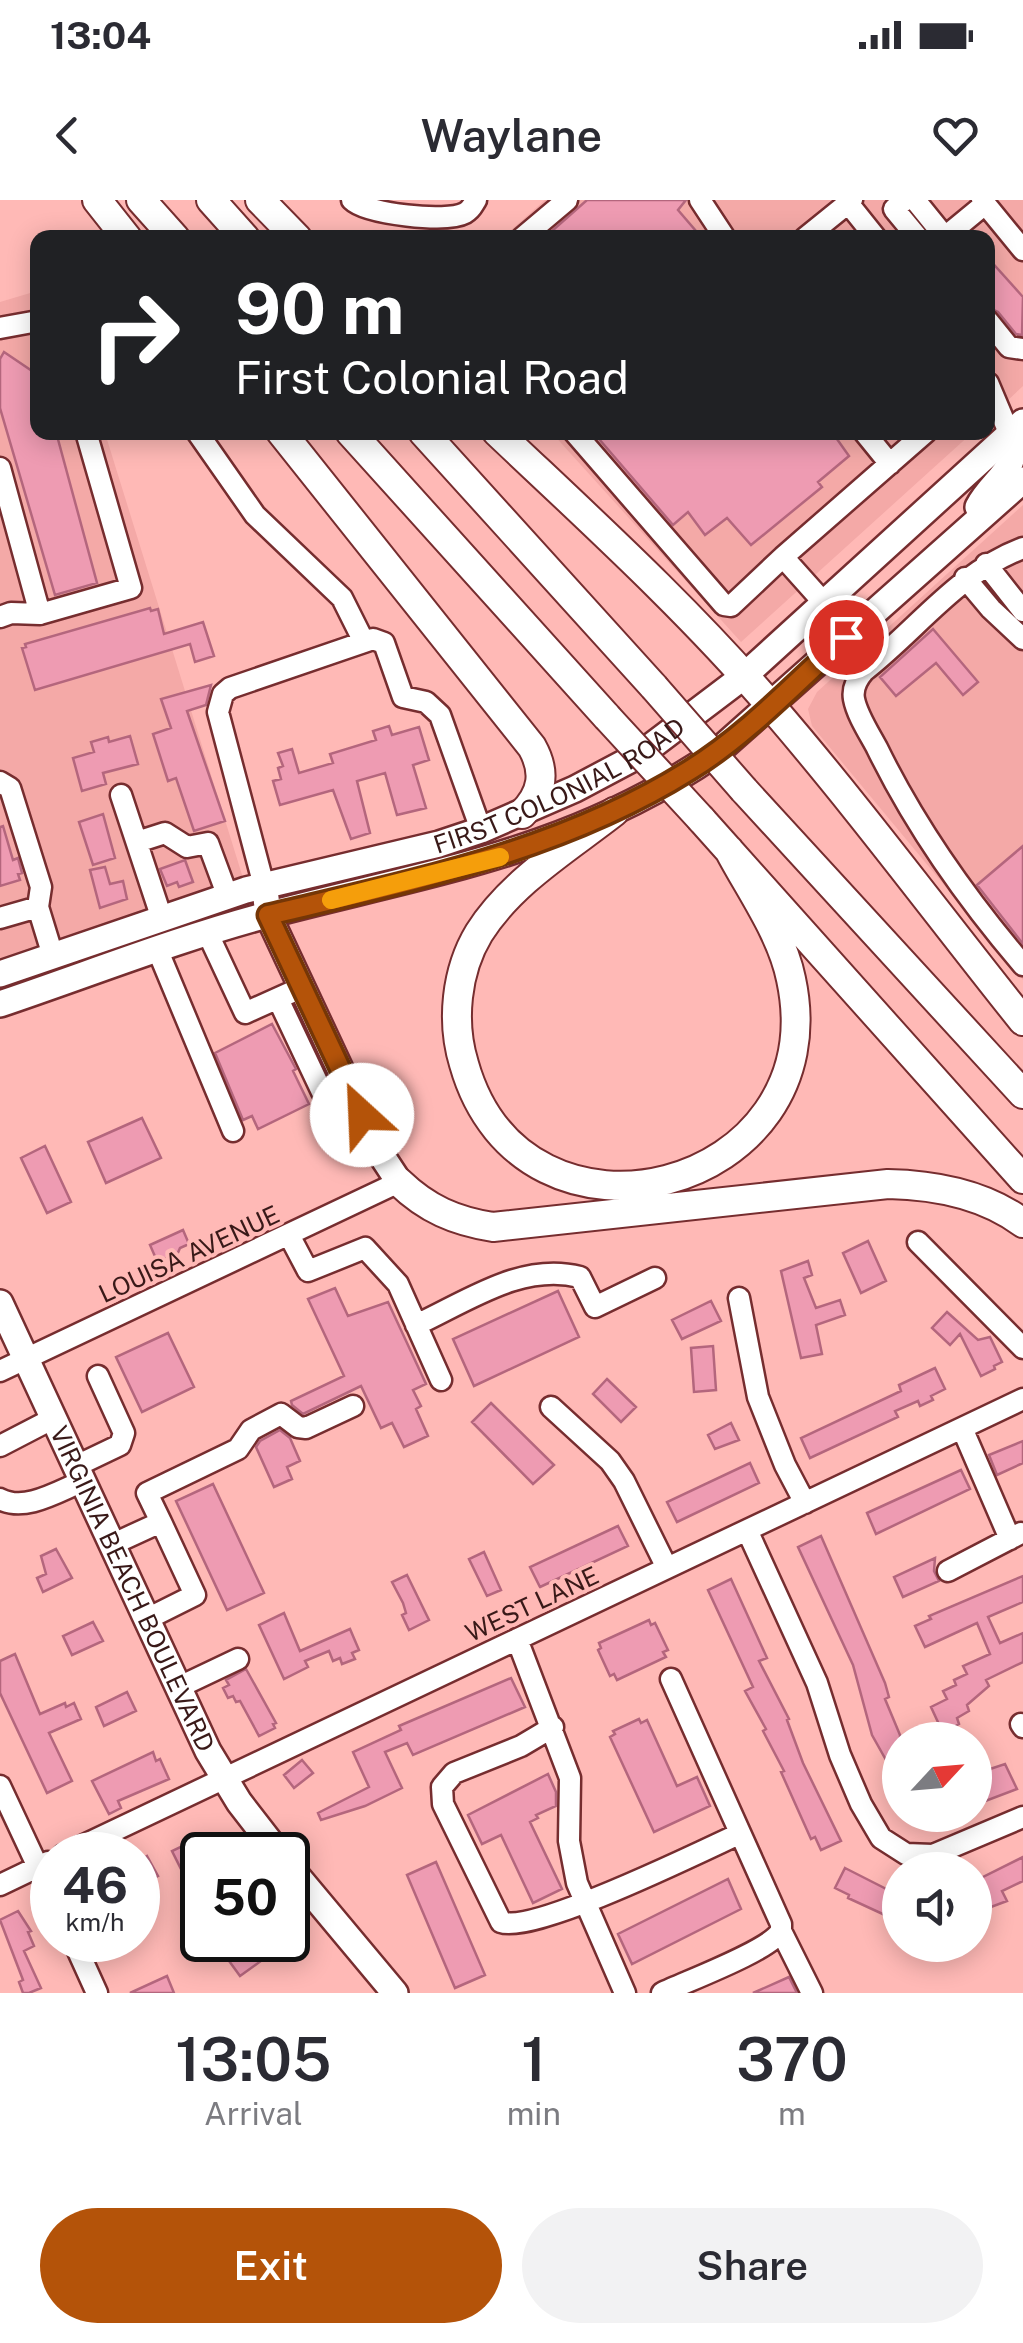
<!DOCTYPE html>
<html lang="en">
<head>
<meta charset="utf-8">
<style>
	:root { --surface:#fff; --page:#f2f2f3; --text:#2b2b33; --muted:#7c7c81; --accent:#b45309 }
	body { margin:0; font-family:"Public Sans",sans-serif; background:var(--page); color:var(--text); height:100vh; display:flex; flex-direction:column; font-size:38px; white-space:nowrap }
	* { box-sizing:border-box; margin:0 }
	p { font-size:32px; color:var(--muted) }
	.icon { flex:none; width:55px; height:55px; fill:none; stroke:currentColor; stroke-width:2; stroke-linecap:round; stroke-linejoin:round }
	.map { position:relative; height:1793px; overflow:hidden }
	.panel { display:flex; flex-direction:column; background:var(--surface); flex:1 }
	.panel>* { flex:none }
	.hud { position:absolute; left:30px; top:30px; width:965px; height:210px; border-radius:20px; box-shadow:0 5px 25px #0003; background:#202124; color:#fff; overflow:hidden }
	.needle { width:65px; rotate:64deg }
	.tools { position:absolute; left:882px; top:1522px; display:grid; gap:20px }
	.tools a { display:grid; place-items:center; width:110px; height:110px; border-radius:50%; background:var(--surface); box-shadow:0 5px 25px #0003; font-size:50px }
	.speed { position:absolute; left:30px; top:1632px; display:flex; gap:20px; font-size:50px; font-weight:700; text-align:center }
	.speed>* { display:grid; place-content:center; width:130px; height:130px; border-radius:50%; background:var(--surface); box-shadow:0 5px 25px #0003; line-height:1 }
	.speed small { font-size:25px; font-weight:400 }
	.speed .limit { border:5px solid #111; border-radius:15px; background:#fff; color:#111 }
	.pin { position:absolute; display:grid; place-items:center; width:85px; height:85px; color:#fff; margin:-42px; border:5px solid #fff; border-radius:50%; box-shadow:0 2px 10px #0007 }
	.me { position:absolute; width:110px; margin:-55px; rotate:335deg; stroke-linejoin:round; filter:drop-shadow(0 0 8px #0008) }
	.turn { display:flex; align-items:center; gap:35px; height:210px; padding:0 40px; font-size:45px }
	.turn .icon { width:130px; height:130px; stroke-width:2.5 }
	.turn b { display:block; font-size:70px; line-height:85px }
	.eta { display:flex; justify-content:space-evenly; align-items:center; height:170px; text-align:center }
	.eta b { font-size:60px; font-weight:600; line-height:70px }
	.action { display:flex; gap:20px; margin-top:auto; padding:20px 40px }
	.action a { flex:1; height:115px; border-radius:60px; background:var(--accent); color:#fff; font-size:40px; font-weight:600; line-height:115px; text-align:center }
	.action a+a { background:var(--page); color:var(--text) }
	.status { display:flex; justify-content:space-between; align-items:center; height:70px; padding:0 50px; background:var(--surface); direction:ltr }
	.status svg { height:28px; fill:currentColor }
	header { display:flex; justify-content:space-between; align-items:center; height:130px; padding:0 40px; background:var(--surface); font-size:45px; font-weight:600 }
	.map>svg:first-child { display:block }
	.built { fill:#f4a9a7 }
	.building { fill:#ee9bb2; stroke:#b4667d; stroke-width:2.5 }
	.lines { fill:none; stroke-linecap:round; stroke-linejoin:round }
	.minor-casing { stroke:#762d2f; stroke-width:25 }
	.major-casing { stroke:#762d2f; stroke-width:30 }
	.highway-casing { stroke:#762d2f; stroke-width:32 }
	.minor { stroke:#fff; stroke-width:20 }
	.major { stroke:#fff; stroke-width:25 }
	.highway { stroke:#fff; stroke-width:28 }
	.highway-bridge-casing { stroke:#762d2f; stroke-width:32; stroke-linecap:butt }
	.highway-bridge { stroke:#fff; stroke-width:28 }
	.route-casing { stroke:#753606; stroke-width:25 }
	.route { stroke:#b45309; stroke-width:18 }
	.slow { stroke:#f59e0b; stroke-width:18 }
	.labels { text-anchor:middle; stroke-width:8; stroke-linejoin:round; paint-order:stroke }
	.street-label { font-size:25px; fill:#391918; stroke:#ffb9b6 }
</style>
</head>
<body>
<div class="status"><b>13:04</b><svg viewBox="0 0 49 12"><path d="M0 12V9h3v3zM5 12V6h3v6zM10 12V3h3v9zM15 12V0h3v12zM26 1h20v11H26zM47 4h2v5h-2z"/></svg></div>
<header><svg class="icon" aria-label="back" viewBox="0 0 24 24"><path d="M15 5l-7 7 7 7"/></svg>Waylane<svg class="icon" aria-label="heart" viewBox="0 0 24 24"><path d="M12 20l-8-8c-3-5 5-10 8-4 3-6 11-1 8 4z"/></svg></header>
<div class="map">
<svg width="1023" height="1793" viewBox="0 0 1023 1793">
	<rect width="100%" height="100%" fill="#ffb9b6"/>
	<path class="built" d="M545 0H1023V186L988 219V38H502Z
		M37 91 38 232 105 233 243 678 0 760V102Z
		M552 233H972L741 442Z
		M1023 305V780L812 526 808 509 817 492Z"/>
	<path class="building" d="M587 0H686L678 10 702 38H544Z
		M988 58 1023 97 1022 135 1016 134 998 112 988 107Z
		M4 152 35 173 38 232H56L97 383 55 395 0 208V159Z
		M593 232H832L849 256 818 282 822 287 751 345 727 318 705 335 688 312 673 325Z
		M150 408 151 411 158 409 164 434 203 422 214 456 195 462 190 444 35 490 22 448 26 447 25 444Z
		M933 429 978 482 963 495 936 463 896 496 880 477Z
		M211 485 206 505 187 511 225 621 194 631 176 578 168 581 153 534 171 528 161 499Z
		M389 526 392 535 419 527 429 560 413 565 426 608 397 615 385 573 357 581 370 633 351 639 333 590 280 605 273 581 281 579 278 568 283 566 278 553 292 549 299 573 333 563 330 554 376 540 373 531Z
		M130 536 138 564 103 573 106 584 82 591 73 558 94 552 91 542 108 537 109 542Z
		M103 614 115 658 93 665 79 622Z
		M3 626 13 660 18 658 22 673 18 674 20 680 0 686V627Z
		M1023 646V744L977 685Z
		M185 660 193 682 179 687 177 682 167 686 160 669Z
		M105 667 110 684 123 681 127 699 100 708 90 670Z
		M272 824 296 869 293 871 309 904 258 929 252 916 243 920 215 853Z
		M142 918 161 958 106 983 88 942Z
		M45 946 71 1002 47 1013 21 958Z
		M183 1030 189 1044 180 1048 177 1055 157 1061 150 1045Z
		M868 1041 886 1081 861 1093 843 1053Z
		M808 1061 812 1075 804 1078 816 1108 840 1100 845 1115 816 1125 822 1154 801 1158 781 1071Z
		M335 1088 348 1116 388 1102 426 1184 413 1190 421 1206 416 1209 428 1236 404 1247 392 1223 381 1228 361 1186 303 1214 292 1205 291 1201 344 1176 308 1099Z
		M558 1091 579 1137 474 1186 453 1139Z
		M711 1101 721 1121 682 1139 672 1120Z
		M947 1112 978 1140 990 1137 1002 1162 994 1166 995 1169 981 1176 960 1134 950 1145 932 1128Z
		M168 1133 194 1187 142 1212 116 1157Z
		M713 1146 716 1190 694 1192 691 1148Z
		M935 1168 945 1189 931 1196 933 1200 920 1206 918 1201 895 1211 898 1217 810 1258 801 1238 901 1191 899 1185Z
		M607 1179 636 1207 621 1222 593 1194Z
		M491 1203 554 1265 533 1284 472 1222Z
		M731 1223 739 1240 715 1249 708 1235Z
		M280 1230 290 1238 300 1261 287 1267 292 1279 274 1287 256 1247 260 1241Z
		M1023 1241V1263L997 1275 989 1255Z
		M750 1263 759 1283 677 1322 667 1302Z
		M961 1270 970 1289 876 1334 867 1313Z
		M213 1284 264 1393 227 1410 176 1301Z
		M618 1326 628 1346 540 1387 530 1367Z
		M821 1336 885 1483 889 1497 885 1499 900 1535V1614L885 1580 895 1576 872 1535 853 1465 798 1347Z
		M56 1349 72 1378 43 1392 37 1378 46 1374 41 1356Z
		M484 1352 501 1390 487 1396 469 1359Z
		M935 1358 934 1371 939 1381 903 1397 894 1377Z
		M407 1375 429 1420 409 1430 402 1415 406 1413 403 1403 392 1382Z
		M1023 1376V1402L988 1417 1000 1443 1023 1433V1462L986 1480 989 1486 967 1505 969 1511 957 1518 959 1524 943 1533 931 1507 947 1499 943 1491 956 1485 954 1480 967 1474 963 1466 990 1454 977 1423 925 1447 915 1426 931 1419 929 1416Z
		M731 1379 767 1458 759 1461 789 1519 787 1520 803 1563 841 1641 821 1650 815 1637 811 1639 781 1572 784 1571 763 1531 766 1529 745 1491 753 1487 708 1390Z
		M284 1413 300 1451 350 1429 359 1450 352 1453 355 1459 342 1464 340 1458 333 1461 329 1451 305 1461 308 1467 284 1479 259 1425Z
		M649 1420 651 1425 655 1423 668 1450 663 1452 666 1457 617 1480 614 1474 610 1476 598 1450 601 1448 599 1443Z
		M93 1422 103 1441 72 1455 63 1436Z
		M15 1454 40 1514 65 1503 66 1507 74 1503 81 1519 49 1533 72 1581 47 1593 0 1493V1461Z
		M246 1469 276 1523 273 1524 275 1528 259 1536 240 1501 236 1502 233 1496 228 1498 223 1488 229 1485 226 1480Z
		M511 1478 525 1507 413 1555 407 1543 385 1552 402 1588 365 1606 321 1620 318 1613 369 1587 353 1552 401 1530 399 1526Z
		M127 1492 136 1511 104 1526 96 1507Z
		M639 1519 641 1523 647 1520 677 1586 697 1577 710 1606 654 1632 610 1537 615 1534 613 1531Z
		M153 1552 156 1561 160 1559 169 1579 118 1601 121 1608 109 1614 92 1581Z
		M302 1560 313 1573 294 1588 284 1575Z
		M1005 1564 1017 1589 975 1605V1574Z
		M548 1574 556 1592V1606L536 1615 538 1618 530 1622 562 1689 533 1703 501 1635 482 1644 468 1615Z
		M195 1640 207 1653 202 1655V1686L192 1691 172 1651Z
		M147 1656 158 1676 138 1687V1661Z
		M1023 1657V1681L1002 1691 1007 1701 975 1713V1681Z
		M436 1662 485 1775 455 1788 407 1675Z
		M845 1668 900 1696V1722L848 1698 849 1695 835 1688Z
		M728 1679 741 1709 632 1764 618 1734Z
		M18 1711 31 1731 28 1732 34 1746 24 1751 41 1788 29 1793H23L19 1782 23 1780 0 1720Z
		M226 1740H253L265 1758 240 1776 224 1754 232 1748Z
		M167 1776 174 1793H130Z
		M789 1777 797 1793H753Z"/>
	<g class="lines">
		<defs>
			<path id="minor" d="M352 0C366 14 447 23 465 13 472 9 472 6 476 0
				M700 0 725 38
				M905 0 894 9 918 38
				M915 0 945 37 985 4
				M982 0 1023 50
				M848 3 876 38
				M522 38 567 0
				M805 38 852 0
				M988 121 1009 147 1023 149
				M0 128 38 121
				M988 183 1010 235
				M197 232 255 315 342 398 364 442
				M574 232 724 405 731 406 783 357
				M864 232 890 264
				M0 268 40 414
				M1023 348C957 373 918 429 864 471 857 479 852 488 854 499 857 515 869 533 877 548 916 628 965 697 1023 765
				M986 364 1023 411
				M965 378 991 409 1023 439
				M825 404 783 357 926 232
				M0 417 11 413 40 414 131 388 86 232
				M0 582 10 588 41 687 38 707 53 756
				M121 595 162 719
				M137 642 165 633 187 647 208 643 228 697
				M264 686 218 512 223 494 230 488 373 439 384 443 403 497 426 502 440 515 481 630
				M0 718 38 707
				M208 734 245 813 303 787
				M158 751 233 931
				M278 799 322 892 347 880
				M289 1035 308 1071 365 1048 398 1084 441 1180
				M918 1042 1023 1148
				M739 1098 758 1197 785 1265 805 1303
				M416 1125C468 1101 522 1062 580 1077L595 1107 655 1078
				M0 1171 399 982
				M551 1207 610 1261 624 1281 667 1368
				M962 1228 1010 1339
				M0 1246 52 1219
				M74 1267 120 1245 124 1233 98 1176
				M0 1299C25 1312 57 1292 81 1282
				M161 1322 147 1293 238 1249 251 1230 281 1214 298 1227 306 1228 353 1206
				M747 1330 817 1483 840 1555 861 1604 881 1638 906 1654 933 1655 1023 1617
				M111 1345 161 1322 195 1395 145 1420
				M948 1371 1021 1333
				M517 1439 570 1578 569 1641 577 1683 625 1793
				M671 1479 781 1724V1731L812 1793
				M177 1488 238 1459
				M1021 1524 1023 1527
				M553 1527 521 1546 454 1573 442 1587 443 1604 501 1722C534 1734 700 1652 739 1634
				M0 1586 52 1697
				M63 1655 1023 1199
				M0 1685 48 1662
				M73 1740 97 1793
				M662 1793C687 1781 769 1751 781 1731"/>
			<g id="major">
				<path d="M978 307C993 278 1021 271 1010 235"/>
				<path d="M266 698 268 715 378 950 399 982"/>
				<path id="s1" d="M0 774 246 690 439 644 481 630 575 589 641 554 744 476 1023 222"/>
				<path d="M0 804C89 774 177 739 267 715 430 672 573 652 716 553L1023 280"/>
				<path id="s2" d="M0 1103 208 1551 239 1602 280 1655"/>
				<path d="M288 1665 395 1793"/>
			</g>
			<path id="highway" d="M97 0 127 38
				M141 0 175 38
				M211 0 245 38
				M260 0 297 38
				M281 232 532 547C546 572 543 593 522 614
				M350 232 607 517
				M423 232 654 487
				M497 232C591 321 688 409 771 506 859 608 939 716 1023 821
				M744 590 1023 894
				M614 612C568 648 511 682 479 733 456 771 451 822 464 864 523 1073 837 992 791 779 782 734 750 690 729 650
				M701 619 1023 979
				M399 982C427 1009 455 1021 493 1027L888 984C936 985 984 994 1023 1023"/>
		</defs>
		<use href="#minor" class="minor-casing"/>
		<use href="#major" class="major-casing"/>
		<use href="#highway" class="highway-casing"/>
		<use href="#minor" class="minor"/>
		<use href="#major" class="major"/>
		<use href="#highway" class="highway"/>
		<defs>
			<path id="highway-bridge" d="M654 487 744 590
				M607 517 701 619"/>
		</defs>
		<use href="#highway-bridge" class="highway-bridge-casing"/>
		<use href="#highway-bridge" class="highway-bridge"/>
	</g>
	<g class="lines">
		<defs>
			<path id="route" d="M362 915 268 715C414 680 561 651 690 570 747 535 796 482 846 437"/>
		</defs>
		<use href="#route" class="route-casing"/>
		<use href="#route" class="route"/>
		<path class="slow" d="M331 700 500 657"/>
	</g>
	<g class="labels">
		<g class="street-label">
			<text dy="9" stroke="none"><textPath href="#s1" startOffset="592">FIRST COLONIAL ROAD</textPath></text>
			<text transform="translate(189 1054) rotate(-25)" y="9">LOUISA AVENUE</text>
			<text dy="9" stroke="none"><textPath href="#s2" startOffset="315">VIRGINIA BEACH BOULEVARD</textPath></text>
			<text transform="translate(532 1404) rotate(-25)" y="9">WEST LANE</text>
		</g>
	</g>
</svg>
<div class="tools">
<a><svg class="needle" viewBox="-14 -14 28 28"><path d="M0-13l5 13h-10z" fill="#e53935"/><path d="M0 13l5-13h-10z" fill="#7c7c81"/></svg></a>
<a><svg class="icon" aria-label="sound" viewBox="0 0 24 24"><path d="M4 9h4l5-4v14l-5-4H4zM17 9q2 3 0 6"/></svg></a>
</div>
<div class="speed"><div>46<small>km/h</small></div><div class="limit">50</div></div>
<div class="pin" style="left:846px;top:437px;background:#d93025"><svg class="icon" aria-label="arrive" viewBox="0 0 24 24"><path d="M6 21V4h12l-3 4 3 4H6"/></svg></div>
<svg class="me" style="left:362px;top:915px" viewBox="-20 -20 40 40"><circle r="19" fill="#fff"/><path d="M0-13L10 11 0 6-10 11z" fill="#b45309"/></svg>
<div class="hud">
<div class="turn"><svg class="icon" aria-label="right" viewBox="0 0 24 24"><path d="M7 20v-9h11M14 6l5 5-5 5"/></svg><div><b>90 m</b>First Colonial Road</div></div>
</div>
</div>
<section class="panel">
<div class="eta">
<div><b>13:05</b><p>Arrival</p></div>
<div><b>1</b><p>min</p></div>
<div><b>370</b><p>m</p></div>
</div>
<div class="action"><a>Exit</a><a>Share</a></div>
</section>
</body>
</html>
